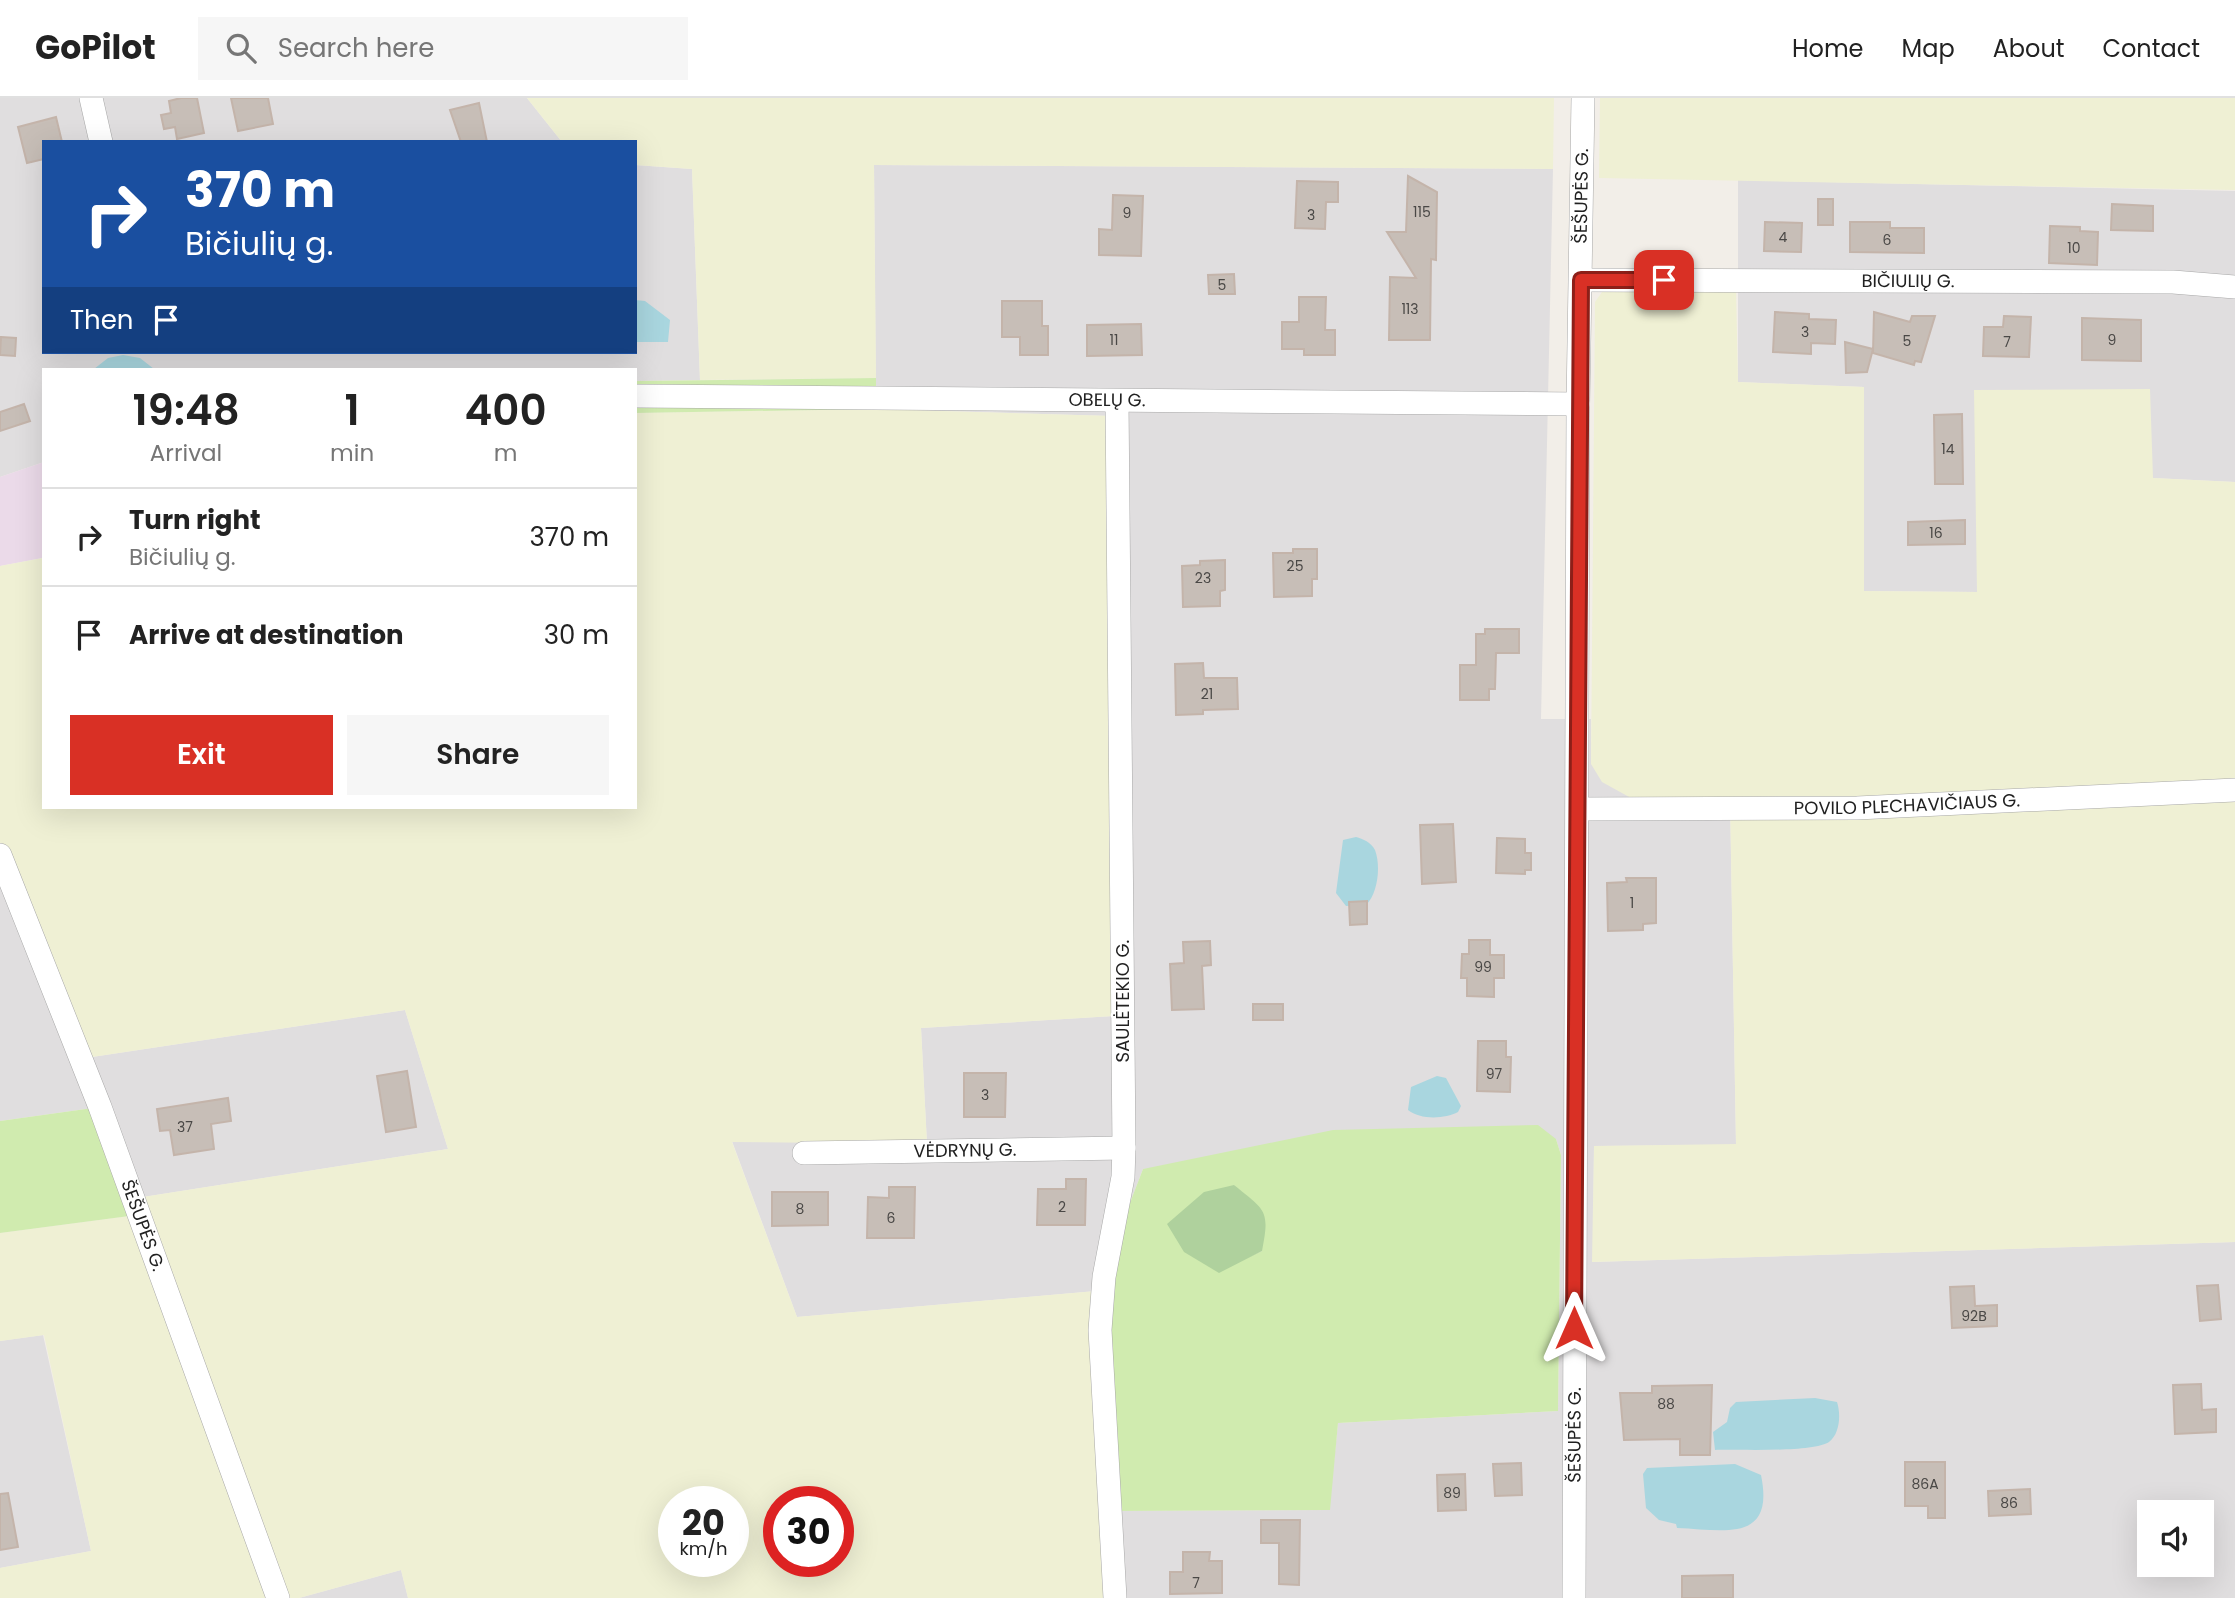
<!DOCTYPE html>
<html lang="en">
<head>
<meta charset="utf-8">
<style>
	:root { --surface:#fff; --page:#f6f6f6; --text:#222; --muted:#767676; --line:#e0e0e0; --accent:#d93025 }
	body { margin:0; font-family:Poppins,sans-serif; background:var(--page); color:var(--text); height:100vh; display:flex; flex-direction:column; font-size:26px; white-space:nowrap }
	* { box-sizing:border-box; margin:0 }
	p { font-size:23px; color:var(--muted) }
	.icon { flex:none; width:38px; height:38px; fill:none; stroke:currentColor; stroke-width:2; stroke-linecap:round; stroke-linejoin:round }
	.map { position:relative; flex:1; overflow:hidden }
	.drawer { position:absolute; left:42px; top:270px; width:595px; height:441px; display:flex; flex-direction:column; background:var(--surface); border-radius:0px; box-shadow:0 7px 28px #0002 }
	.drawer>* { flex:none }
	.top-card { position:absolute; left:42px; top:42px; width:595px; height:214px; border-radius:0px; box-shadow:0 7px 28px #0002; background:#1a4fa0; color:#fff; overflow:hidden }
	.tools { position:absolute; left:2137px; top:1402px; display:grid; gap:14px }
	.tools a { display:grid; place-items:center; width:77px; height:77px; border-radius:0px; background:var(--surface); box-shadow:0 7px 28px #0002; font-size:35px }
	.speed { position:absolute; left:658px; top:1388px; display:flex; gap:14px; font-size:35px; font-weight:700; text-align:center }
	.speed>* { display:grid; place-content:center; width:91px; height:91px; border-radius:50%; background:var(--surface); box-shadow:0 7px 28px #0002; line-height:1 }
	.speed small { font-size:18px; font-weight:400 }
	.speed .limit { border:10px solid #d22; background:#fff; color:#111 }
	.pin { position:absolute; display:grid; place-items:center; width:60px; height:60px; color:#fff; margin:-30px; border-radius:14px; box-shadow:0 4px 10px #0006 }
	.me { position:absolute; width:77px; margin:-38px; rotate:0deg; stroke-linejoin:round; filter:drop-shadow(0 0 5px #0008) }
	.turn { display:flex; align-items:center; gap:24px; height:147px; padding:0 28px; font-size:32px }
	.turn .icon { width:91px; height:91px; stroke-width:2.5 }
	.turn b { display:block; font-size:49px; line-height:60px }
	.then { display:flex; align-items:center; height:66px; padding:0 28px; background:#0003; gap:14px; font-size:26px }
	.eta { display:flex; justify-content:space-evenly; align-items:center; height:119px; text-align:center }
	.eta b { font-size:42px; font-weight:600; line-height:49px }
	.cta { display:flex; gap:14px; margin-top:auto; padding:14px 28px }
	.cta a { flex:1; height:80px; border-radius:0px; background:var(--accent); color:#fff; font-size:28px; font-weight:600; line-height:80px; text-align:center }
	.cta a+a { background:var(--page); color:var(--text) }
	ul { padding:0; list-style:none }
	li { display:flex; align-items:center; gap:21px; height:98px; padding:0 28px; border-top:2px solid var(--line) }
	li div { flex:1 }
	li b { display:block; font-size:26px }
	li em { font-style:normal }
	header { display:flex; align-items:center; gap:42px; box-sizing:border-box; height:98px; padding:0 35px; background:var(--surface); border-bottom:2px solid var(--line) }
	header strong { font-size:33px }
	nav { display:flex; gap:38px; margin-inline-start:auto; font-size:24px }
	.search { width:490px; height:63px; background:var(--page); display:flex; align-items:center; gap:18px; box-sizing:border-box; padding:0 24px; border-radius:0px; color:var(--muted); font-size:26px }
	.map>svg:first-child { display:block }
	.residential { fill:#e0dedf; fill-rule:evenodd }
	.industrial { fill:#ebdae9 }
	.farmland { fill:#eff0d4; fill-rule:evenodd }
	.grass { fill:#d0ebaf; fill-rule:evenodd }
	.forest { fill:#afd19d }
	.water { fill:#a9d6df }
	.building { fill:#c7beb7; stroke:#c4b4aa; stroke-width:2 }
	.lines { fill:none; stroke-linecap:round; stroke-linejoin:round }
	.minor-casing { stroke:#a8a8a8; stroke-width:24 }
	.minor { stroke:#fff; stroke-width:23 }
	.route-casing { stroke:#8d1f18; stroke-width:18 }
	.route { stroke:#d93025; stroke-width:12 }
	.labels { text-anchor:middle; stroke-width:5; stroke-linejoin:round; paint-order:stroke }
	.number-label { font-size:14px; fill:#4a4846 }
	.street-label { font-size:18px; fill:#212121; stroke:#fff }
</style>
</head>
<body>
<header>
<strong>GoPilot</strong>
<div class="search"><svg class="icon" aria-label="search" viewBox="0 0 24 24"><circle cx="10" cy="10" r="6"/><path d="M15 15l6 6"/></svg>Search here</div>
<nav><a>Home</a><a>Map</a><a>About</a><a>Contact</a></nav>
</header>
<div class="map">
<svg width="2235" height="1500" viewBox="0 0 2235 1500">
	<rect width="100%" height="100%" fill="#f2eee8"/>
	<path class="residential" d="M0 0H527L562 44H44V254H635V67L692 71 700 282 635 283V271H44V364L0 379Z
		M874 67 1553 71 1541 621H1591V666L1730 700 1736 1047 1594 1048 1593 1164 2235 1144V1500H1115L1110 1413 1329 1412 1338 1325 1558 1313 1561 1057 1556 1041 1143 1071 1096 1193 797 1219 732 1043 927 1046 921 930 1113 918 1112 318 876 311ZM2149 1414H2202V1466H2149Z
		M1738 82 2235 93V384L2152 380 1977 494 1863 493 1864 289 1738 284Z
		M0 757 100 1009 0 1023Z
		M405 912 448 1051 143 1099 92 959Z
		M43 1237 91 1453 0 1470V1243Z
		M401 1472 408 1500H299Z"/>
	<path class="industrial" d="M44 364V464L42 460 0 468V379Z"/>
	<path class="farmland" d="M527 0H1554L1553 71 874 67 876 280 700 282 692 71 635 67V44H562Z
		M1600 0H2235V92L1599 80Z
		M1736 191 1738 284 1864 289V493L1977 494 1974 292 2150 291 2153 380 2235 384V1144L1592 1164 1594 1048 1736 1046 1730 700H1631L1602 684 1591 666 1595 204 1602 194Z
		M876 311 1113 318 1114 918 921 930 927 1046 732 1044 797 1219 1096 1193 1115 1500H408L401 1472 299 1500H0V1470L91 1453 44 1237 0 1243V1135L137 1117 0 757V468L43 460 44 464V709H635V315ZM405 912 448 1051 143 1099 92 959ZM674 1404H733V1463H674ZM779 1404H838V1463H779Z"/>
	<path class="grass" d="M876 280V311L635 315V283Z
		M100 1009 137 1117 0 1135V1023Z
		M1538 1027 1556 1041 1561 1057 1558 1313 1338 1325 1330 1412 1110 1413 1096 1193 1143 1071 1333 1032ZM1234 1087 1262 1153 1240 1163Z"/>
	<path class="forest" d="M1234 1087C1266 1113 1270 1112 1262 1153L1219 1175 1184 1154 1167 1126 1204 1094Z"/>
	<path class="water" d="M635 202 645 203 670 222 668 244H635Z
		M123 257 140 260 154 271H94L108 260Z
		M1356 739C1363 741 1371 744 1375 752 1381 768 1378 795 1366 807L1346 808 1336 795 1343 742Z
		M1437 978 1446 980 1461 1008 1458 1014C1445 1021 1420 1022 1408 1012L1411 989Z
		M1815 1300 1837 1304C1841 1316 1840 1336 1829 1344 1812 1355 1738 1351 1715 1352L1713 1334 1727 1324 1730 1310 1736 1304Z
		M1735 1366 1761 1377C1775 1445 1725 1432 1677 1430L1676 1426 1659 1422 1646 1410 1643 1376 1647 1370Z"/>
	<path class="building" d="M181 0H197L204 35 177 41 175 29 164 31 161 17 171 15 169 3Z
		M231 0H268L273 26 238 33Z
		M479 5 487 44H461L450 12Z
		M56 19 62 44H44V61L27 65 18 29Z
		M1408 78 1437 94 1436 162 1431 161 1430 242H1389L1390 179 1416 180 1387 134H1406Z
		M1297 83 1338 84V104H1326L1325 131 1295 130Z
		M1113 97 1143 98 1141 158 1099 157V131L1112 132Z
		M1818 101H1833V127H1818Z
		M2112 106 2153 108V133L2111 132Z
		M1765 124 1802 125 1801 154 1764 153Z
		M1850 124H1890V130H1924V155L1850 154Z
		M2050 128 2080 129V133L2098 134 2097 167 2049 165Z
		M1234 176 1235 196H1209L1208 177Z
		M1299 199H1326L1325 232H1335V257H1304V251H1282V224H1299Z
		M1002 203H1042V228H1048V257H1020V239H1002Z
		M1775 214 1809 216V221L1836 222 1835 246 1811 245V256L1773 254Z
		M1874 214 1910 224 1912 218H1935L1921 264 1915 263 1914 267 1873 255Z
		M2004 218 2031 219 2029 259 1983 258 1984 229H2003Z
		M2082 220 2141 222V263L2082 262Z
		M1141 226 1142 257 1087 258V227Z
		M1 239 16 240 15 258 0 257Z
		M1845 244 1873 251 1867 274 1846 275Z
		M24 306 30 323 0 333V314Z
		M1962 316 1963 386H1935L1934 317Z
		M1965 422V446L1908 447V424Z
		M1293 451H1317V481H1312V498L1274 499 1273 455H1293Z
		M1225 462V492L1220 493V508L1183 509 1182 468 1200 467V463Z
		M1485 531H1519V555H1496L1495 591H1489V602H1460V567H1476V536H1485Z
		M1203 565 1204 580H1237L1238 611 1203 612V616L1176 617 1175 566Z
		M1453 726 1456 784 1422 786 1420 727Z
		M1497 740 1525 741V755H1531V772H1525V776L1496 775Z
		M1626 780H1656V825L1643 826V832L1608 833 1607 785 1627 784Z
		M1367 803V826L1350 827 1349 804Z
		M1469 842H1490V857H1504V880H1494V899L1467 898V880H1461L1462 856H1469Z
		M1210 843 1211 867 1202 868 1204 911 1172 912 1170 866 1184 865 1183 844Z
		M1253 906H1283V922H1253Z
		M1478 943H1506V959H1511L1510 994 1477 993Z
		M407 973 416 1029 386 1034 377 978Z
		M964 975H1006L1005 1019H964Z
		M228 1000 231 1023 211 1026 214 1051 174 1057 170 1032 160 1033 157 1011Z
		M1066 1081H1086L1085 1127H1037L1038 1091H1066Z
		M889 1089H915L914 1140H867L868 1099 889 1100Z
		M772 1094H828V1127L772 1128Z
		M2218 1187 2221 1221 2200 1223 2197 1188Z
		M1974 1188 1975 1208 1997 1207V1228L1952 1230 1950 1189Z
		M2201 1286 2202 1312 2216 1311V1334L2175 1336 2173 1287Z
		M1712 1287 1710 1357H1680V1341L1624 1342 1620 1295H1652V1288Z
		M1905 1364H1945V1420H1928V1408H1905Z
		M1521 1365 1522 1397 1495 1398 1493 1366Z
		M1465 1376 1466 1412 1438 1413 1437 1377Z
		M2030 1391 2031 1416 1989 1418 1988 1393Z
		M8 1395 18 1449 0 1452V1396Z
		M1261 1422H1300L1299 1487 1279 1486V1445H1261Z
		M1183 1454H1210L1209 1463H1222V1495L1170 1496V1474H1183Z
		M1733 1477V1500H1682V1478Z"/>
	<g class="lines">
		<defs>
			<g id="minor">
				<path d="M91 0 101 44"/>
				<path id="s1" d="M1581 182 2173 184 2235 189"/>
				<path id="s2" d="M635 298 1578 306"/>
				<path id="s3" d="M1578 711 1857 710 2235 692"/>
				<path id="s4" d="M0 757 100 1009 278 1500"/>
				<path id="s5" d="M804 1055 1124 1050"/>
				<path d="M1115 1500 1100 1232 1104 1179 1123 1079 1124 1050 1117 304"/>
				<path id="s6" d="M1574 1500 1578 306 1583 0"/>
			</g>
		</defs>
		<use href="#minor" class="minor-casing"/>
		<use href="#minor" class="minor"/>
	</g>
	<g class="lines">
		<defs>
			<path id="route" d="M1574 1230 1581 182H1664"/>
		</defs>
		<use href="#route" class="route-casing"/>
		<use href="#route" class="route"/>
	</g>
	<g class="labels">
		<g class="number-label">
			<text x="1422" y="119">115</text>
			<text x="1127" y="120">9</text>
			<text x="1311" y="122">3</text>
			<text x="1783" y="144">4</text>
			<text x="1887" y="147">6</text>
			<text x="2074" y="155">10</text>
			<text x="1222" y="192">5</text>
			<text x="1410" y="216">113</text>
			<text x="1805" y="239">3</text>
			<text x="1114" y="247">11</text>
			<text x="2112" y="247">9</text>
			<text x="1907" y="248">5</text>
			<text x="2007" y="249">7</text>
			<text x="1948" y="356">14</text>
			<text x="1936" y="440">16</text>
			<text x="1295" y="473">25</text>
			<text x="1203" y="485">23</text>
			<text x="1207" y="601">21</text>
			<text x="1632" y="810">1</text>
			<text x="1483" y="874">99</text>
			<text x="1494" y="981">97</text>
			<text x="985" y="1002">3</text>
			<text x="185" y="1034">37</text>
			<text x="1062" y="1114">2</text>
			<text x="800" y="1116">8</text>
			<text x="891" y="1125">6</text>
			<text x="1974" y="1223">92B</text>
			<text x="1666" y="1311">88</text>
			<text x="1925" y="1391">86A</text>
			<text x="1452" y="1400">89</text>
			<text x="2009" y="1410">86</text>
			<text x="1196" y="1490">7</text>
		</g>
		<g class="street-label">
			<text dy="6" stroke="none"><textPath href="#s6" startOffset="1402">ŠEŠUPĖS G.</textPath></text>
			<text dy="6" stroke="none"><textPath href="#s1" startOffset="327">BIČIULIŲ G.</textPath></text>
			<text dy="6" stroke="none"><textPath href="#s2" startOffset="472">OBELŲ G.</textPath></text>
			<text dy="6" stroke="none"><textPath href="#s3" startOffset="329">POVILO PLECHAVIČIAUS G.</textPath></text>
			<text transform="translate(1123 903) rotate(-90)" y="6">SAULĖTEKIO G.</text>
			<text dy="6" stroke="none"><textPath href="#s5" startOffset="161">VĖDRYNŲ G.</textPath></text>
			<text dy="6" stroke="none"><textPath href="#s4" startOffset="397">ŠEŠUPĖS G.</textPath></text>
			<text dy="6" stroke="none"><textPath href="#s6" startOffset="163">ŠEŠUPĖS G.</textPath></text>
		</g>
	</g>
</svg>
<div class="tools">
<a><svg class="icon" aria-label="sound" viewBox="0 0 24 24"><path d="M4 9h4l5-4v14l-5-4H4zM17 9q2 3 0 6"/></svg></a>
</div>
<div class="speed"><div>20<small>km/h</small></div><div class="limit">30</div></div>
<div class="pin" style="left:1664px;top:182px;background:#d93025"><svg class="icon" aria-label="arrive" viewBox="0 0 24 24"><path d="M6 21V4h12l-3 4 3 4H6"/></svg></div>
<svg class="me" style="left:1574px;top:1230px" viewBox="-20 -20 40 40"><path d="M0-17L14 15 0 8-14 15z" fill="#d93025" stroke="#fff" stroke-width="4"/></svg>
<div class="top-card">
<div class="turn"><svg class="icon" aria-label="right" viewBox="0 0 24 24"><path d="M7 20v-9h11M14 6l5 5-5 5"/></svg><div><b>370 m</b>Bičiulių g.</div></div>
<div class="then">Then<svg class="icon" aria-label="arrive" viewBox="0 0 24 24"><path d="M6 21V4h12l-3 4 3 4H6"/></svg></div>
</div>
<section class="drawer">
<div class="eta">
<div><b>19:48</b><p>Arrival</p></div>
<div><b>1</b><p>min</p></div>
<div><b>400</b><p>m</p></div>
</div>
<ul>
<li><svg class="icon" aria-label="right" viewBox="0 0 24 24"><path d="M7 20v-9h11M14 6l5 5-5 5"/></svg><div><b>Turn right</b><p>Bičiulių g.</p></div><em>370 m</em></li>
<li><svg class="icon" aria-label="arrive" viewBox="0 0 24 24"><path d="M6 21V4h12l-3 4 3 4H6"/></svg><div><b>Arrive at destination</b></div><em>30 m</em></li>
</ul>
<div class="cta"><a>Exit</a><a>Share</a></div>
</section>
</div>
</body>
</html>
